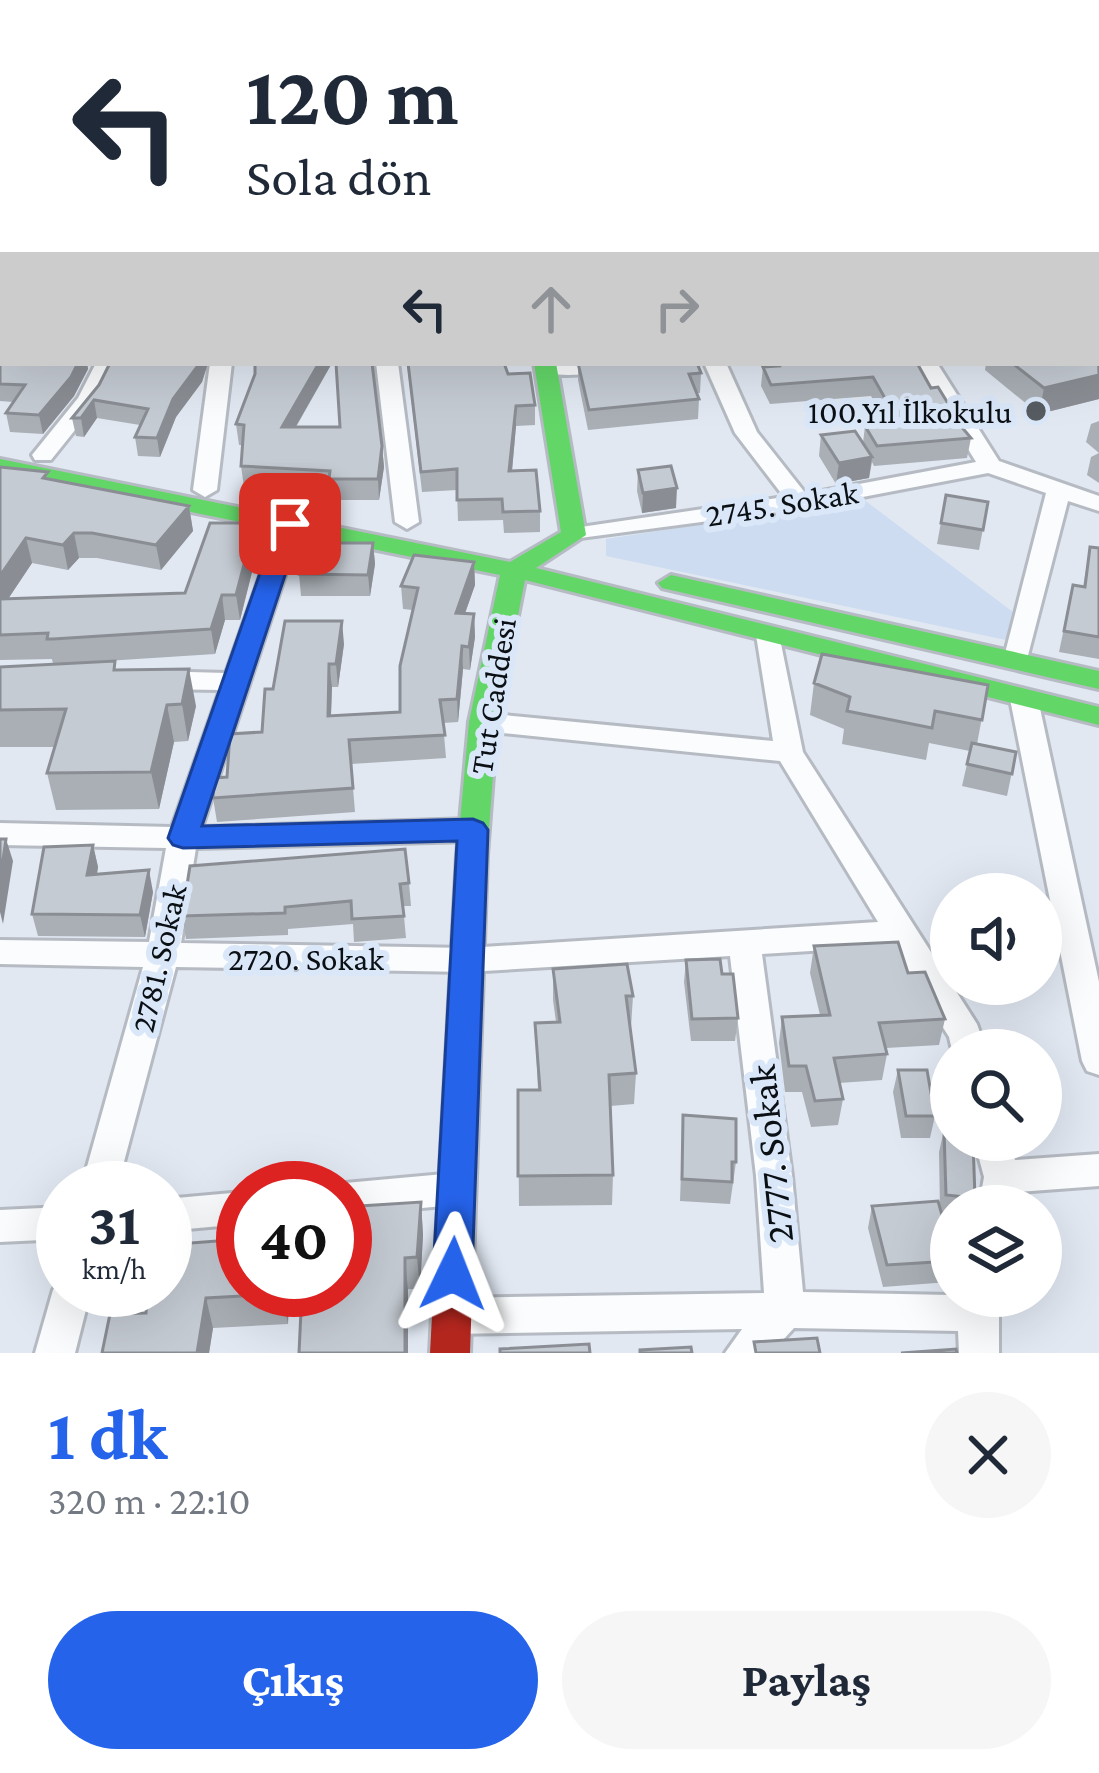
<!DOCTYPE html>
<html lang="tr">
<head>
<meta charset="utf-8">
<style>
	:root { --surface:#fff; --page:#f6f6f7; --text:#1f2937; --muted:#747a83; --accent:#2563eb }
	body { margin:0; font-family:"Crimson Pro",serif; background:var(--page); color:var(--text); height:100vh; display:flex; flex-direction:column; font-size:45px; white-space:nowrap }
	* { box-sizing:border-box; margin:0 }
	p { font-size:39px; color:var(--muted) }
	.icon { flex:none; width:66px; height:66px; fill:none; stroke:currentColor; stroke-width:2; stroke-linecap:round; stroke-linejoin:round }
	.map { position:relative; height:1353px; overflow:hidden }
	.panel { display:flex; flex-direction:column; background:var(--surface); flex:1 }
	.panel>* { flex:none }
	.top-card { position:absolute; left:0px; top:0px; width:1101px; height:366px; box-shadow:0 12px 48px #0002; background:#fff; color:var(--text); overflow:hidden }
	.controls { position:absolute; left:930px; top:873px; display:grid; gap:24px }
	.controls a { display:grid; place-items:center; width:132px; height:132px; border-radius:50%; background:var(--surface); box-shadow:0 12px 48px #0002; font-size:60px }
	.speed { position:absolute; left:36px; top:1161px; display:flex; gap:24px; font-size:60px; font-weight:700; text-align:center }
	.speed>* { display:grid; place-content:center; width:156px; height:156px; border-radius:50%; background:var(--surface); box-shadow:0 12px 48px #0002; line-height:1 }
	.speed small { font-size:30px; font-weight:400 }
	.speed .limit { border:18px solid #d22; background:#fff; color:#111 }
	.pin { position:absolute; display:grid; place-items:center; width:102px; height:102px; color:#fff; margin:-51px; border-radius:24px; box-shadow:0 6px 18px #0006 }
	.me { position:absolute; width:132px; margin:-66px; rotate:2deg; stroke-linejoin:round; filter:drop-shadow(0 0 9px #0008) }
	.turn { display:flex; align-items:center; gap:42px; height:252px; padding:0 48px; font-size:54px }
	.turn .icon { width:156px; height:156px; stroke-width:2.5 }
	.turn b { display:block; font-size:84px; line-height:102px }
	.lanes { display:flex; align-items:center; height:114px; padding:0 48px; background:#0003; justify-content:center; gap:60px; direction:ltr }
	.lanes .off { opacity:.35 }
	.round { display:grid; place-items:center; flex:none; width:126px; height:126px; border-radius:63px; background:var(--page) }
	.overview { display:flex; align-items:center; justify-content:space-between; height:204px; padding:0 48px }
	h1 { font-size:72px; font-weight:700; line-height:90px; color:var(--accent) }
	.cta { display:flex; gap:24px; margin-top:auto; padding:24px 48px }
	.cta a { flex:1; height:138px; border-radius:72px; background:var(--accent); color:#fff; font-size:48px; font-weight:700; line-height:138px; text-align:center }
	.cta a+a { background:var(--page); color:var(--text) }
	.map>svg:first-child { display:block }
	.green { fill:#cddcf1 }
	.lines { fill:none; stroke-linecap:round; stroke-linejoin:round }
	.street-casing { stroke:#b6bbc3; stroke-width:6 }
	.fast-casing { stroke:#b6bbc3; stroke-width:6 }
	.slow-casing { stroke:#b6bbc3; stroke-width:6 }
	.jam-casing { stroke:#b6bbc3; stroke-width:6 }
	.street { fill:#fafcfd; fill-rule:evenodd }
	.fast { fill:#63d668; fill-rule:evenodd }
	.slow { fill:#ff974d; fill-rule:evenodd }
	.jam { fill:#b3261e; fill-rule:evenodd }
	.wall { fill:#a9afb5 }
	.shaded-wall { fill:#8a8e94 }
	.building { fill:#c5cbd3; stroke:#8a8e94; stroke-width:3 }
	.route { fill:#2563eb; stroke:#184099; stroke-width:3 }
	.poi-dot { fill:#565c62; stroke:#dae7f9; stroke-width:4.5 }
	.labels { text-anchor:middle; stroke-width:12; stroke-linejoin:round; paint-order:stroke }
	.poi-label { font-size:33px; fill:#0b1015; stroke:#dae7f9; text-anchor:end }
	.street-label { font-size:33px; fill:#0b1015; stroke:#dae7f9 }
	.near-street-label { font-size:39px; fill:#0b1015; stroke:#dae7f9 }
</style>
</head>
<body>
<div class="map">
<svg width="1099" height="1353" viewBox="0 0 1099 1353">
	<rect width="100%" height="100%" fill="#e1e8f2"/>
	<path class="green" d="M863 499 1013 612 1006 640 606 556V539Z"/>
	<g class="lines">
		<defs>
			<path id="street" d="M0 55H3V65H0Z
				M1098 177H1099V188H1098Z
				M1098 229H1099V241H1098Z
				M0 247H3V259H0Z
				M96 363H118L99 400 51 460H35L32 455 78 398Z
				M210 363H232L217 490 205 497 193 490Z
				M376 363H398L419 522 407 529 395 522Z
				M540 363H624C607 375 552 380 535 368Z
				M704 363H726L757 432 806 494 976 462 915 363H937L999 461 1099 496V511L1068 501 1025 667H1007L1003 661 1046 493 988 473 800 509 565 540 562 535 565 530 574 528 784 497 735 433Z
				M290 517 302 524 202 827 473 819 484 823 488 830 484 837 473 841 196 848 181 943 467 948 878 922 780 761 483 731 469 722 483 713 773 741 756 635 769 627 778 629 803 752 977 1024 986 1050H952L949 1037 892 946 762 954 792 1176 803 1292 999 1296V1353H959L958 1331 794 1328 771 1353H725L742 1329 451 1334 437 1329 432 1316 437 1303 451 1298 764 1293 756 1176 730 956 467 972 176 967 117 1188H81L143 967 0 964V940L149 942 166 848 0 845V823L172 827 220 690 154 689 140 680 154 671 226 673 278 524Z
				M1024 690 1038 699 1099 982V1075L1087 1071 1082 1061 1010 699Z
				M974 1140H1010L1015 1160 1099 1154V1186L1018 1192 1015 1206H979L984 1177Z
				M455 1173 468 1178 473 1189 468 1200 455 1205 345 1215V1188H332L345 1183Z
				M243 1192V1224L165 1231V1199Z
				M63 1207V1239L0 1242V1210Z
				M63 1276V1290H91L75 1353H35L53 1290Z"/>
			<path id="fast" d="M3 274V288L0 289V275Z
				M534 363H556L586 535 536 568 1099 707V725L525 580 497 722 487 855 483 863H461L457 855 469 722 500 575 0 473V459L510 562 561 532Z
				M671 575 1099 671V689L662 588 658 583Z"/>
			<path id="slow" d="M1098 83H1099V93H1098Z"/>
			<path id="jam" d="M472 844 483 847 487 855 470 1353H430L457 855 461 847Z"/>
		</defs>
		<use href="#street" class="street-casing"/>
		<use href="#fast" class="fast-casing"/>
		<use href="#slow" class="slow-casing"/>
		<use href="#jam" class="jam-casing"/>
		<use href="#street" class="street"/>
		<use href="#fast" class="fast"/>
		<use href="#slow" class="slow"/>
		<use href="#jam" class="jam"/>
	</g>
	<path class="wall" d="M273 0H1017L1021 3H272Z
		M0 286 3 363H87L88 369 74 396 43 434 10 432 6 413 13 402 0 401Z
		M1099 345V399L1039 414 985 370 986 363H1098Z
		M110 363H208L202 382 176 417 160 457 138 456 135 437 140 425 97 418 84 437 76 436 72 418 99 385Z
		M255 363H332L296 427 382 446 384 467 379 500H331V492L244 487 241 466 243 445H239L236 424 255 374Z
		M407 363H504L508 374 535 405V425L516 426 512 471 540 511V532L504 533 503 520 458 521 457 490 422 492Z
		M578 363 701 373 700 393H696L699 399 698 419 588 430 578 380Z
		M765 363H917L931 388 949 405 948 411 971 438 967 458 874 466 872 462 869 478 836 484 819 456 821 435 863 443 865 426 886 424 871 396 770 404 761 386 763 367H767Z
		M1099 421V453L1086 442 1091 424Z
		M1099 453V483L1087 475 1091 457Z
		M0 467 50 480 189 506 193 531 161 570 97 558H79L68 570 32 563 8 599 185 593 258 548 240 620H225L215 654 59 664H53L52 659 0 660Z
		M638 470 676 508 642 513 637 491Z
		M946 495 988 502 979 550 937 544Z
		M373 543 375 564 370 596H301L299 574Z
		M1090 547 1099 548V659L1059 652 1073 585 1083 587Z
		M474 562 475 585 465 613 474 614 475 637 470 670 463 669 458 722 443 723 446 758 351 764 355 812 217 822 213 798 262 732 273 689 344 644 338 687H332L331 716 400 712 413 610 403 609 401 586Z
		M0 667 117 670 196 706 188 741 174 742 159 809 56 810 47 773 55 747H0Z
		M814 683 988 685 977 744 1016 752 1007 796 962 786 970 751 929 743 926 760 842 744 844 729 810 715Z
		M93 845 98 867 97 874 153 892 145 937 38 936 32 914Z
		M409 883 411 906H403L406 938 354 942 353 924 288 929V935L186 939 182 916Z
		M814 946 908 973 945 1019 939 1045 886 1048 887 1054 882 1080 839 1083 843 1099 838 1125 811 1127 802 1092H785L779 1043 782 1017 820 1015 810 973Z
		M686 960 722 974 738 1018 735 1041H691L684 982Z
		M553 969 633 996 631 1027H629L636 1073 634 1104 610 1106 613 1175 612 1205 519 1206 518 1090H538L535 1023 556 1022 553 1000Z
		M898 1070 935 1116 930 1138H901L893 1092Z
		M683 1115 736 1162 730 1204 680 1201Z
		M944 1130 975 1198 973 1206H951V1218L942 1217 951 1247V1274L949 1282 883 1287 868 1228 872 1206 940 1209 939 1152Z
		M421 1202 423 1235 420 1289 345 1290Z
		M148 1290H289L288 1324 213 1328 209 1353H102L146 1313Z"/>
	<path class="shaded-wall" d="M0 91H3V107H0Z
		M3 212V240L0 243V221Z
		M78 363H87L88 369 74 396 43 434 39 415Z
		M200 363H208L202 382 176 417 160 457 157 438 173 399Z
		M319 363H332L284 447 282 427Z
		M1099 375V399L1039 414 1044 388Z
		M94 400 97 418 84 437 81 418Z
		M516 406V426L510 492 509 471Z
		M382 446 384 467 379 500 378 479Z
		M872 457 869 478 836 484 839 463Z
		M677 488 676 508 642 513 643 493Z
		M189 506 193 531 161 570 156 545Z
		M255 523 258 548 240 620 236 595Z
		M74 533 79 558 68 570 63 545Z
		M26 538 32 563 0 611V576Z
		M373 543 375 564 370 596 368 575Z
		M474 562 475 585 457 636 456 613Z
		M222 595 225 620 215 654 211 629Z
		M474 614 475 637 470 670 469 647Z
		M342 621 344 644 338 687 336 664Z
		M462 646 463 669 458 722 457 699Z
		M329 664 332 687 330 739 328 716Z
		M189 669 196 706 188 741 182 704Z
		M167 705 174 742 159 809 151 772Z
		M6 839 13 861 3 924 0 912V880Z
		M93 845 98 867 93 897 87 875Z
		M149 870 153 892 145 937 140 915Z
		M421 1202 423 1235 420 1289 417 1257Z
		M405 1258 408 1290V1353H405Z
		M282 1290H289L288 1324 282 1294Z
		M206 1298 213 1328 209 1353H197Z"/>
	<path class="building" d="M7 0H101L100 3H6Z
		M273 0H360V3H272Z
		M404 0H713L661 3H404Z
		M728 0H1017L1021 3H731Z
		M1098 101 1099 102 1098 160Z
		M3 138V212L0 221V180H3V163H0V139Z
		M3 282V363H78L71 377 39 415 6 413 25 385 0 384V286Z
		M1098 345 1099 375 1044 388 1012 363H1098Z
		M110 363H200L173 399 157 438 135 437 148 409 94 400 81 418H72L99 385Z
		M255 363H319L282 427H340L336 363H372L382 446 378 479H329L330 471 241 466 244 425 236 424 255 374Z
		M408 363H504L508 374 530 373 535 405 516 406 509 471 536 470 540 511 503 512 502 499 457 500V469L421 472Z
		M578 363H697L701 373 689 374 699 399 589 410Z
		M777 363H917L931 388 938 387 949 405H943L971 438 877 446 865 426 899 423 873 377 771 385 763 367 779 366Z
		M855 431 872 457 839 463 821 435Z
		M671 466 677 488 643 493 638 470Z
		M0 467 48 472 43 478 189 506 156 545 92 533H74L63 545 26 538 0 576Z
		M946 495 988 502 983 530 941 523Z
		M210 523H255L236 595H222L211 629 53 639H47L48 633 0 635V599L185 593Z
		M305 543H373L368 575 299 574Z
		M1090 547 1099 548V637L1064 631 1073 585 1085 587Z
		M414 555 474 562 456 613 474 614 469 647 462 646 457 699 440 700 445 735 349 740 353 788 213 798 214 778 227 777 230 734 262 732 265 689H273L285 621H342L336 664H329L328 716 400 712V666L418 588 401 586Z
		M822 654 988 685 982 720 935 711 932 728 847 711 850 697 814 683Z
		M115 661 114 670 189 669 182 704 167 705 151 772 47 773 66 709 0 710V667Z
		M972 743 1016 752 1012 774 967 764Z
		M0 839H6L0 880Z
		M93 845 87 875 149 870 140 915 32 914 44 847Z
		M405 849 409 883 400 884 404 916 352 919 351 901 285 907V913L182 916 190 866Z
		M898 942 908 973 925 972 945 1019 879 1023 887 1054 834 1058 843 1099 815 1101 806 1066H789L782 1017 830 1015 814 946Z
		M720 959 722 974H733L738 1018 692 1019 686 960Z
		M627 964 633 996H626L636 1073 609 1075 613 1175 518 1176V1090H540L535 1023 560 1022 553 969Z
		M898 1070H927L935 1116H906Z
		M683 1115 736 1119V1162H732V1182L682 1179Z
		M944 1130H951V1140H973L975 1198 946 1195Z
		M938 1201 951 1247V1261L887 1265 872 1206Z
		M421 1202 417 1257 405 1258V1353H299L302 1290H345V1207Z
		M243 1239V1290H282V1294L206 1298 197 1353H102L110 1314 146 1313 148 1290H165V1245Z
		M817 1338 820 1353H756L754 1342Z
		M589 1344 590 1353H500V1349Z
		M691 1347 692 1353H640V1350Z
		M956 1349 957 1353H901Z"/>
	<path class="route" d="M290 517 302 524 202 826 473 819 483 823 488 830 472 1274 466 1286 453 1292 439 1286 433 1274 457 841 183 848 173 845 168 838 277 524Z"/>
	<circle class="poi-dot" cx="1036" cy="411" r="12"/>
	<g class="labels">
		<g class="poi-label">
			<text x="1012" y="423">100.Yıl İlkokulu</text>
		</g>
		<g class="street-label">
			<text transform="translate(782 503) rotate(-9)" y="12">2745. Sokak</text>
			<text transform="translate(492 696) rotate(-81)" y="12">Tut Caddesi</text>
			<text transform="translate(158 958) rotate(-77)" y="12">2781. Sokak</text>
			<text x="306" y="970">2720. Sokak</text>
		</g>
		<g class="near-street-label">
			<text transform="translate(770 1154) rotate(-96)" y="14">2777. Sokak</text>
		</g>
	</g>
</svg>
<div class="controls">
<a><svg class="icon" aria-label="sound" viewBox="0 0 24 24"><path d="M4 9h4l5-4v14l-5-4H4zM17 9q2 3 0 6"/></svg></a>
<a><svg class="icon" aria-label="search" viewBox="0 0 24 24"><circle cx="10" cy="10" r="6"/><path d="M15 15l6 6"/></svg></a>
<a><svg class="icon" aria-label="layers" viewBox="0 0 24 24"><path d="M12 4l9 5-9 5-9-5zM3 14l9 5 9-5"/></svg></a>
</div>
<div class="speed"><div>31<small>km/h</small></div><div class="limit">40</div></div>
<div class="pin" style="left:290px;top:524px;background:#d93025"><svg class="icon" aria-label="arrive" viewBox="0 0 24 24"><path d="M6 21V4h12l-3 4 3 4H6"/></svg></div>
<svg class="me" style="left:453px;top:1274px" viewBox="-20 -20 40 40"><path d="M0-17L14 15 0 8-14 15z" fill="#2563eb" stroke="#fff" stroke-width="4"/></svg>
<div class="top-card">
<div class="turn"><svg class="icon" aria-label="left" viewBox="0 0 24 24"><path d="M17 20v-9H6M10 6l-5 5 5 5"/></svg><div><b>120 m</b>Sola dön</div></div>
<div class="lanes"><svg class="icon" aria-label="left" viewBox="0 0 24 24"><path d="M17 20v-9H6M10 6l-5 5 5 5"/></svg><svg class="icon off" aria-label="ahead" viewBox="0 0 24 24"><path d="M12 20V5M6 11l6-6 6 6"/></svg><svg class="icon off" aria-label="right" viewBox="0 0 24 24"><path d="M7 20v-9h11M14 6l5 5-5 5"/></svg></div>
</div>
</div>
<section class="panel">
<div class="overview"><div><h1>1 dk</h1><p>320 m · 22:10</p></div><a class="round"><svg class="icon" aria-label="close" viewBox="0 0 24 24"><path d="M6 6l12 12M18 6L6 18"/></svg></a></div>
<div class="cta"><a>Çıkış</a><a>Paylaş</a></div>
</section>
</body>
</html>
